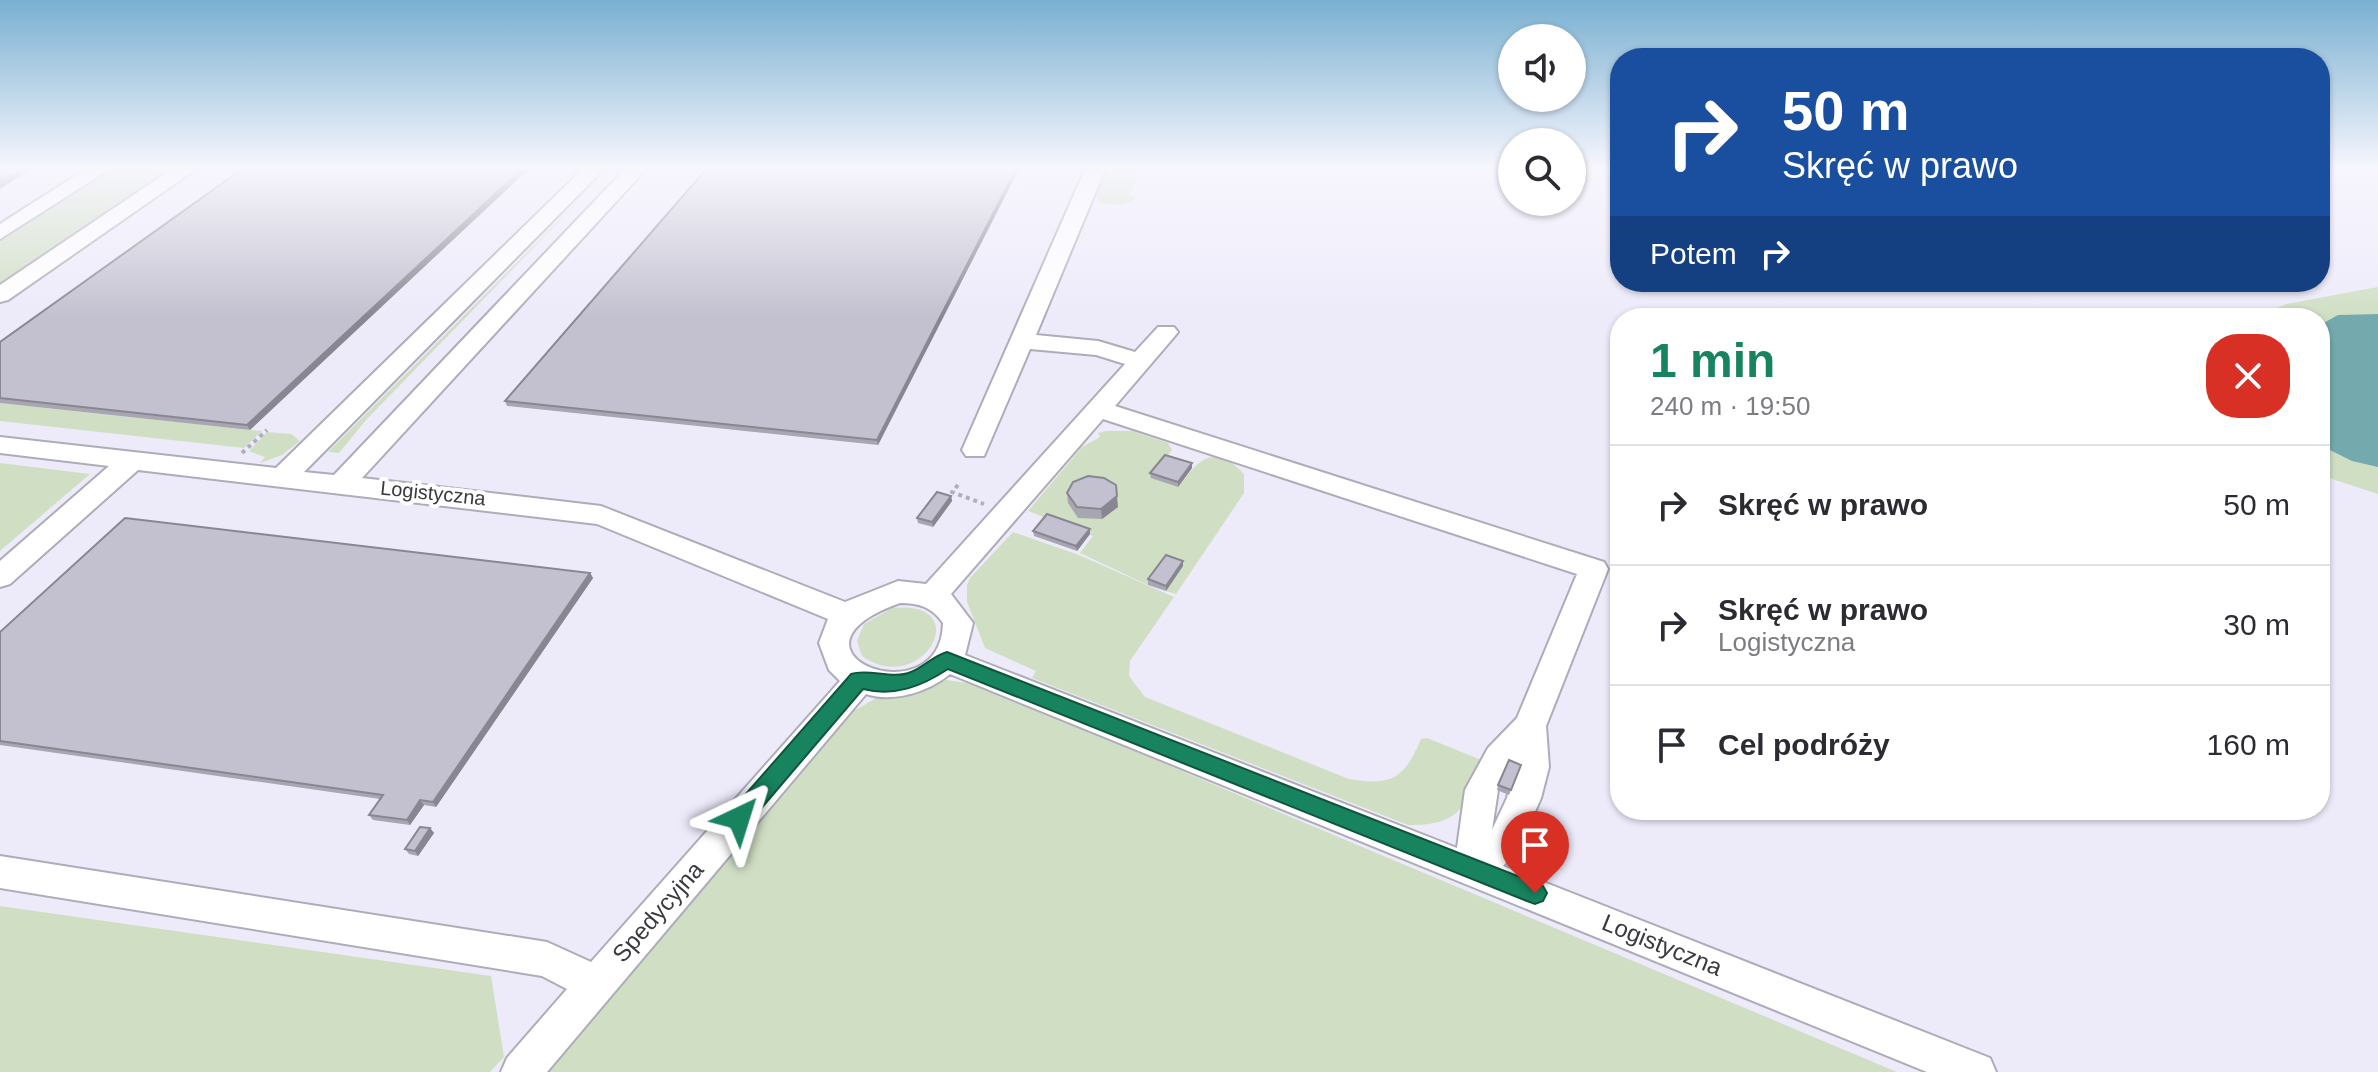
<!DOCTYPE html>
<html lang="pl">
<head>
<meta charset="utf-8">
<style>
	:root { --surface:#fff; --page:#f7f7f7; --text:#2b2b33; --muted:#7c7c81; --line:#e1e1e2; --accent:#17835f }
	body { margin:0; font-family:Arial,sans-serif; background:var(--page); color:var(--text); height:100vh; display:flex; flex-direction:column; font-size:30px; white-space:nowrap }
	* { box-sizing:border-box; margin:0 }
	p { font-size:26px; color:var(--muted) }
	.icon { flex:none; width:44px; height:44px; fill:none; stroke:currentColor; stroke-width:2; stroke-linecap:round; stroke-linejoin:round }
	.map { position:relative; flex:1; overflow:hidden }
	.drawer { position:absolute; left:1610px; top:308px; width:720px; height:512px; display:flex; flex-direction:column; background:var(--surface); border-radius:32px; box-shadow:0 2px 6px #0004 }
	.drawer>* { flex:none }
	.banner { position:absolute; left:1610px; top:48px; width:720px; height:244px; border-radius:32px; box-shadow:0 2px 6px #0004; background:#1a4fa0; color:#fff; overflow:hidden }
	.fabs { position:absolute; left:1498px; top:24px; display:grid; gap:16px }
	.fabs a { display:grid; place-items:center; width:88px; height:88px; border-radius:50%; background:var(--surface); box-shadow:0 2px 6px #0004; font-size:40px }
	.pin { position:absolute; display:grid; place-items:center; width:68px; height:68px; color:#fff; margin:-82px -34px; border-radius:50% 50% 50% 0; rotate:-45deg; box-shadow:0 0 8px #0007 }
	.pin .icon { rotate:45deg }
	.me { position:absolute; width:88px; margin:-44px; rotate:41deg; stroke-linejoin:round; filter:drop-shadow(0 0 6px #0008) }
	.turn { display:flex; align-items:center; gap:28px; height:168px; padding:0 40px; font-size:36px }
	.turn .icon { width:104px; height:104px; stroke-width:2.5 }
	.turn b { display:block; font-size:56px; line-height:68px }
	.then { display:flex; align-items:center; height:76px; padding:0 40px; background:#0003; gap:16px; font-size:30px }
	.round { display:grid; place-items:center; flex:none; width:84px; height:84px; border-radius:32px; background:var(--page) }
	.head { display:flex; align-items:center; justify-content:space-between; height:136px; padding:0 40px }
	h1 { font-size:48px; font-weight:700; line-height:60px; color:var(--accent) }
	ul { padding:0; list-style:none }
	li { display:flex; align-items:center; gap:24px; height:120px; padding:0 40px; border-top:2px solid var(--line) }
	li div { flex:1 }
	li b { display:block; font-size:30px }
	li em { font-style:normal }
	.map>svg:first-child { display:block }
	.green { fill:#d0dfc4 }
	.water { fill:#74aaae }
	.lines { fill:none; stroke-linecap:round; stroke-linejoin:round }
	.minor-casing { stroke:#aeacb9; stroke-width:4 }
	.path { stroke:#b0aeba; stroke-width:4; stroke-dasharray:4 4; stroke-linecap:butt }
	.minor { fill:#fff; fill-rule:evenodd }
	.wall { fill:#a8a6b2 }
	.shaded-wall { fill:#888791 }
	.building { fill:#c3c1cf; stroke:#888791; stroke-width:2 }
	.route { fill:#17835f; stroke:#0f553e; stroke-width:2 }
	.labels { text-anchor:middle; stroke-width:8; stroke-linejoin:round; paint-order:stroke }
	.street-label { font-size:20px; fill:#3a3a3f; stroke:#fff }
	.near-street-label { font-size:24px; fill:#3a3a3f; stroke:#fff }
</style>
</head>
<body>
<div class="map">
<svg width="2378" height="1072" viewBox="0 0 2378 1072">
	<rect width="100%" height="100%" fill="#edebfa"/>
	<path class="green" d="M116 167H173L0 284V242Z
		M612 167 366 420 339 453 328 452Z
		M1105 167H1141L1130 195 1138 196C1128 208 1112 206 1098 202L1096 190Z
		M2378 287V494L2320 475V318H2255L2286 304Z
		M0 403 250 430 262 431 244 448 0 421Z
		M1106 431H1132L1168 443 1172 450 1151 477 1178 487C1199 459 1214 442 1244 474V493L1176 594 1166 591 1182 566 1166 560 1148 585 1080 553 1093 536 1028 511 1082 447 1100 437 1098 433Z
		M267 432 291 434 300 441 282 455 260 463 265 457 249 451Z
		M0 463 90 474 0 551Z
		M1013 532 1079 555 1174 597 1130 661 1129 676 1145 697 1349 779C1392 786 1404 779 1421 739L1427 738 1484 761C1467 805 1461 826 1408 825L1032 678 1036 671 985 648 967 602V585L970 578Z
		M892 608C978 599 922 699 862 656L857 641 864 624Z
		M946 680 975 684 1897 1072H546L850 713 878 697Z
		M0 906 491 976 504 1057 490 1072H0Z"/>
	<path class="water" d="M2378 314V467L2352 461 2320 445V325L2338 315Z"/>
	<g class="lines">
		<defs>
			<path id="minor" d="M89 167H113L0 239V224Z
				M175 167H199L8 300 0 302V285Z
				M585 167H606L304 472 334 475 627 167H648L362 478 601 506 845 602 898 581 926 584 1125 364 1096 355 1030 349 984 456H966L962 450 1086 167H1106L1036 335 1098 341 1135 352 1158 327H1174L1178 332 1174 337 1115 406 1604 562 1608 569 1546 726 1549 767 1541 798 1518 850 1503 866 1990 1058 1996 1072H1927L950 674C928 692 894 703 866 694L547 1072H501L507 1058 567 989 542 976 0 888V856L547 942 591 962 840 681 829 670 819 643 828 619 597 524 138 470 10 584 0 587V561L109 466 0 453V437L276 468ZM1103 419 1577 574 1517 718 1488 748 1465 790 1457 848 965 655 973 623 951 594ZM900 603C919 603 932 607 943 623 941 720 765 651 900 603ZM1515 762 1507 798 1492 830 1498 790Z"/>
		</defs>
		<use href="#minor" class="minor-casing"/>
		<path class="path" d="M242 453 267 430
			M958 485 952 492 984 504"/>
		<use href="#minor" class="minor"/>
	</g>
	<path class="wall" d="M245 167 250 430 0 403V342Z
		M708 167H1020L878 445 507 406 505 401Z
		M1192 468 1178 487 1151 478 1150 473Z
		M1067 493 1118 507 1102 519 1078 518 1068 503Z
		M951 496 952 501 933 527 918 523 917 518Z
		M1090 529V534L1077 551 1034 536 1033 531Z
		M1183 561V566L1166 591 1148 585V579Z
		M590 573 593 578 436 807 424 805 410 825 373 820 369 815 380 799 0 745V632Z
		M1521 765 1509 795 1497 790 1498 785Z
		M430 828 434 833 418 856 409 854 405 849Z"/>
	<path class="shaded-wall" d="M24 167H35L0 189V182Z
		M524 167H531L250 430 247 425Z
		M1017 167H1020L878 445 877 440Z
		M1192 463V468L1178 487V482Z
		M951 496 952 501 933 527 932 522Z
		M1117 496 1118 507 1102 519 1101 509Z
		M1090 529V534L1077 551 1076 546Z
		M1183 561V566L1166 591V586Z
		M590 573 593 578 436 807 433 802Z
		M420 800 424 805 410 825 407 820Z
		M430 828 434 833 418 856 415 851Z"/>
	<path class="building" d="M0 167H24L0 182Z
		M245 167H524L247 425 0 398V342Z
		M708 167H1017L877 440 505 401Z
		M1165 455 1192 463 1178 482 1150 473Z
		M1088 476 1104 478 1116 485 1117 496 1101 509 1077 507 1067 493 1073 482Z
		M937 492 951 496 932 522 917 518Z
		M1047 514 1090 529 1076 546 1033 531Z
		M125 518 590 573 433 802 420 800 407 820 369 815 383 795 0 741V632Z
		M1166 555 1183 561 1166 586 1148 579Z
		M1509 760 1521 765 1511 790 1498 785Z
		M420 827 430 828 415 851 405 849Z"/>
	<linearGradient id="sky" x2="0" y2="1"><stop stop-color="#79b0d1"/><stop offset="0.53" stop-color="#f7f6fd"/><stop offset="1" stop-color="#f7f6fd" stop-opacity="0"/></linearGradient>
	<rect width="2378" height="317" fill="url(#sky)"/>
	<path class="route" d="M947 652 1543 886 1547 893 1543 901 1535 904 1527 901 948 669C922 686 895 697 863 689L747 825H731L728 818 731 811 851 674C869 668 892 680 911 672 924 667 933 656 947 652Z"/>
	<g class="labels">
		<g class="street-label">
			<text transform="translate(433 493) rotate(6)" y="7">Logistyczna</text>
		</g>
		<g class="near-street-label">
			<text transform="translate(658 912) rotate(-49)" y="8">Spedycyjna</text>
			<text transform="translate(1662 945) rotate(22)" y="8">Logistyczna</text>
		</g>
	</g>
</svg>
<div class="fabs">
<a><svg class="icon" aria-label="sound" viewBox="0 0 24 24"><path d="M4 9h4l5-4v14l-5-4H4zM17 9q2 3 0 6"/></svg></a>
<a><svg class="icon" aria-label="search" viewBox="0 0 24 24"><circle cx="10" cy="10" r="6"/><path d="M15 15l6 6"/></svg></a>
</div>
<div class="pin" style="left:1535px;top:893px;background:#d93025"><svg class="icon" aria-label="arrive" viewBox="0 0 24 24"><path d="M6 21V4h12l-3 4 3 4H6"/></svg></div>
<svg class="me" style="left:739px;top:818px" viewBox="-20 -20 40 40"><path d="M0-17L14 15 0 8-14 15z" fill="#17835f" stroke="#fff" stroke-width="4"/></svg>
<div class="banner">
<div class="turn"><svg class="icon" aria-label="right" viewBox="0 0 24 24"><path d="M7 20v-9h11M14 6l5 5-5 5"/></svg><div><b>50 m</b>Skręć w prawo</div></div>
<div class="then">Potem<svg class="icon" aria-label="right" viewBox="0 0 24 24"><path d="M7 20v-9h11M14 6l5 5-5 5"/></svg></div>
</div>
<section class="drawer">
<div class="head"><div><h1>1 min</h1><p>240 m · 19:50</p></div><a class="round" style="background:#d93025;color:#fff"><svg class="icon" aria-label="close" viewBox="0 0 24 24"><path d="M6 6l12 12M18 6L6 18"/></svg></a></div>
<ul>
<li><svg class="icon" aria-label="right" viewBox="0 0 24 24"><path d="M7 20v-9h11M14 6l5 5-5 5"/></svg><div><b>Skręć w prawo</b></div><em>50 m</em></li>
<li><svg class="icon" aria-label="right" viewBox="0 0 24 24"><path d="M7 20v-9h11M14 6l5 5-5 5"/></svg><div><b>Skręć w prawo</b><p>Logistyczna</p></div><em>30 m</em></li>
<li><svg class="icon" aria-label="arrive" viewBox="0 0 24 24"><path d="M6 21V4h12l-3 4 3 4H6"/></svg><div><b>Cel podróży</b></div><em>160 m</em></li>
</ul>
</section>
</div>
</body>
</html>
